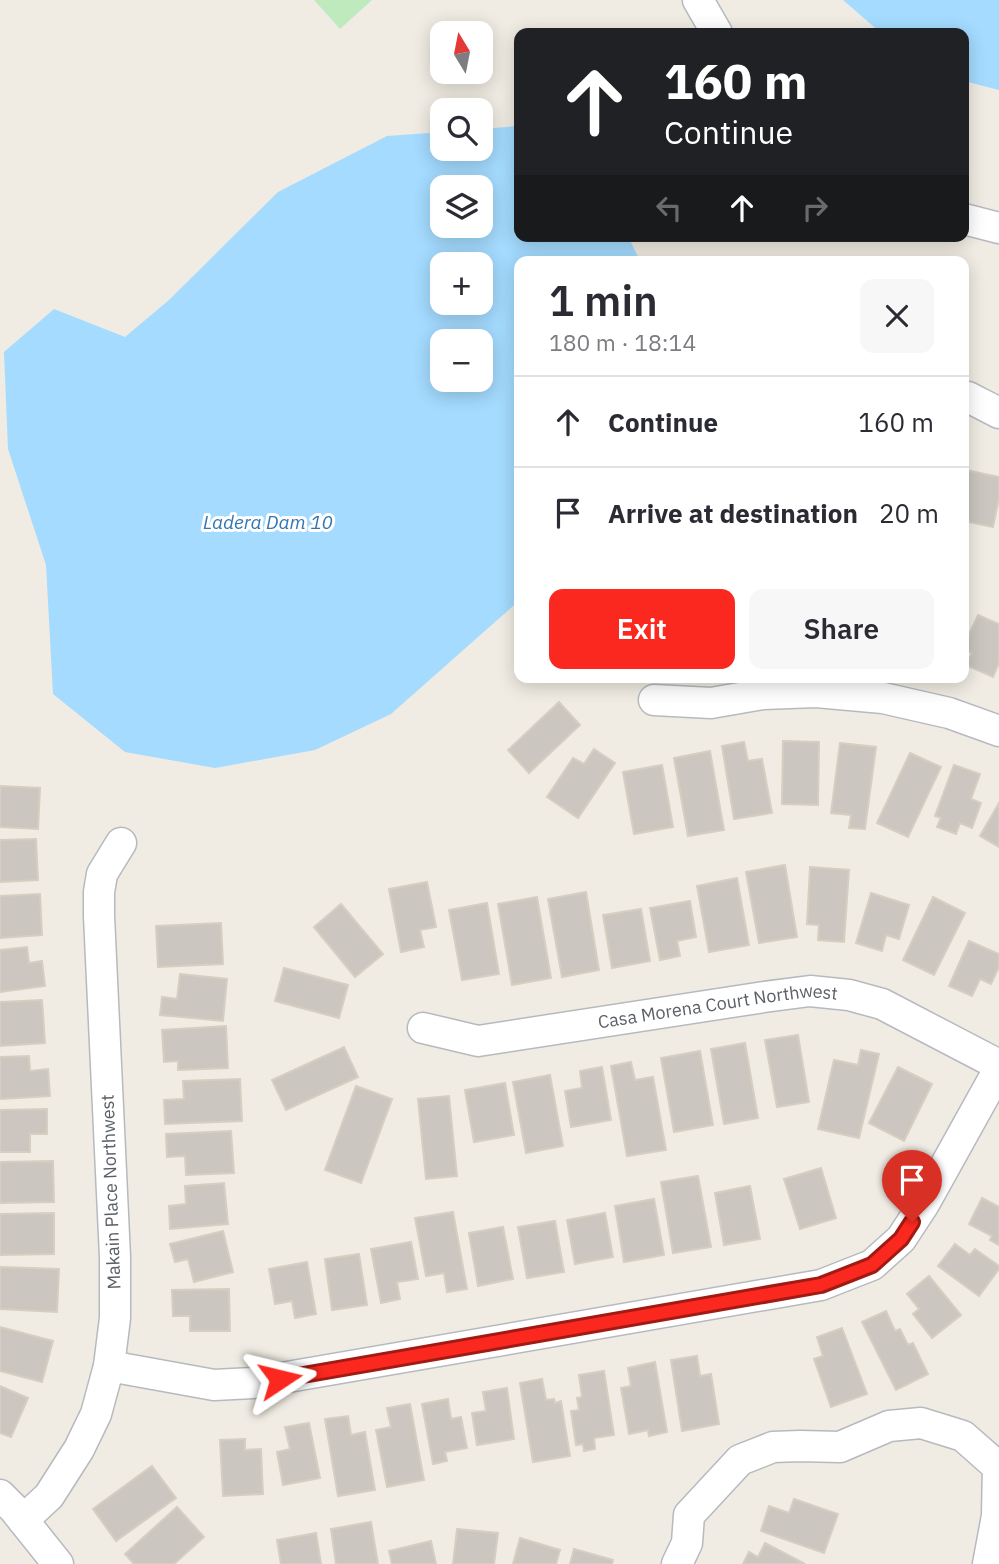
<!DOCTYPE html>
<html lang="en">
<head>
<meta charset="utf-8">
<style>
	:root { --surface:#fff; --page:#f7f7f7; --text:#2b2b33; --muted:#7c7c81; --line:#e1e1e2; --accent:#fa281f }
	body { margin:0; font-family:"IBM Plex Sans",sans-serif; background:var(--page); color:var(--text); height:100vh; display:flex; flex-direction:column; font-size:26px; white-space:nowrap }
	* { box-sizing:border-box; margin:0 }
	p { font-size:23px; color:var(--muted) }
	.icon { flex:none; width:38px; height:38px; fill:none; stroke:currentColor; stroke-width:2; stroke-linecap:round; stroke-linejoin:round }
	.map { position:relative; flex:1; overflow:hidden }
	.details { position:absolute; left:514px; top:256px; width:455px; height:427px; display:flex; flex-direction:column; background:var(--surface); border-radius:14px; box-shadow:0 4px 18px #0003 }
	.details>* { flex:none }
	.guide { position:absolute; left:514px; top:28px; width:455px; height:214px; border-radius:14px; box-shadow:0 4px 18px #0003; background:#202124; color:#fff; overflow:hidden }
	.needle { width:46px; rotate:350deg }
	.buttons { position:absolute; left:430px; top:21px; display:grid; gap:14px }
	.buttons a { display:grid; place-items:center; width:63px; height:63px; border-radius:14px; background:var(--surface); box-shadow:0 4px 18px #0003; font-size:35px }
	.pin { position:absolute; display:grid; place-items:center; width:60px; height:60px; color:#fff; margin:-72px -30px; border-radius:50% 50% 50% 0; rotate:-45deg; box-shadow:0 0 7px #0007 }
	.pin .icon { rotate:45deg }
	.me { position:absolute; width:77px; margin:-38px; rotate:80deg; stroke-linejoin:round; filter:drop-shadow(0 0 5px #0008) }
	.turn { display:flex; align-items:center; gap:24px; height:147px; padding:0 35px; font-size:32px }
	.turn .icon { width:91px; height:91px; stroke-width:2.5 }
	.turn b { display:block; font-size:49px; line-height:60px }
	.lanes { display:flex; align-items:center; height:66px; padding:0 35px; background:#0003; justify-content:center; gap:35px; direction:ltr }
	.lanes .off { opacity:.35 }
	.round { display:grid; place-items:center; flex:none; width:74px; height:74px; border-radius:14px; background:var(--page) }
	.head { display:flex; align-items:center; justify-content:space-between; height:119px; padding:0 35px }
	h1 { font-size:42px; font-weight:600; line-height:52px }
	.button { display:flex; gap:14px; margin-top:auto; padding:14px 35px }
	.button a { flex:1; height:80px; border-radius:14px; background:var(--accent); color:#fff; font-size:28px; font-weight:600; line-height:80px; text-align:center }
	.button a+a { background:var(--page); color:var(--text) }
	ul { padding:0; list-style:none }
	li { display:flex; align-items:center; gap:21px; height:91px; padding:0 35px; border-top:2px solid var(--line) }
	li div { flex:1 }
	li b { display:block; font-size:26px }
	li em { font-style:normal }
	.map>svg:first-child { display:block }
	.green { fill:#bfeabd }
	.water { fill:#a4dbff; fill-rule:evenodd }
	.building { fill:#cbc7c0; stroke:#d5cec1; stroke-width:2 }
	.lines { fill:none; stroke-linecap:round; stroke-linejoin:round }
	.minor-casing { stroke:#b6babf; stroke-width:33 }
	.minor { stroke:#fff; stroke-width:30 }
	.route-casing { stroke:#a21a14; stroke-width:18 }
	.route { stroke:#fa281f; stroke-width:12 }
	.labels { text-anchor:middle; stroke-width:6; stroke-linejoin:round; paint-order:stroke }
	.street-label { font-size:18px; fill:#5b6066; stroke:#fff }
	.water-label { font-size:19px; font-style:italic; fill:#3476b2; stroke:#fff }
</style>
</head>
<body>
<div class="map">
<svg width="999" height="1564" viewBox="0 0 999 1564">
	<rect width="100%" height="100%" fill="#f0ece3"/>
	<path class="green" d="M314 0H372L340 29Z"/>
	<path class="water" d="M843 0H999V90L964 81V33H881Z
		M518 126 520 127V236H628L640 261H520V600L391 714 315 750 215 768 125 752 53 694 46 565 8 449 4 352 54 309 125 337 169 300 278 192 387 136 443 132V149H481V129ZM443 187H481V226H443ZM443 264H481V303H443ZM443 341H481V380H443Z"/>
	<path class="building" d="M966 470 999 477V498L993 527 964 521V478Z
		M978 615 999 624V663L993 677 966 665 972 653 964 650V645Z
		M559 702 580 725 529 773 508 750Z
		M783 741 819 742 818 805 782 804Z
		M744 742 748 761 762 759 772 813 734 819 722 746Z
		M840 743 876 747 865 829 849 828 851 815 831 813Z
		M594 749 615 763 578 818 547 797 573 758 584 764Z
		M710 751 724 830 688 836 674 758Z
		M910 753 941 767 908 837 877 823Z
		M662 765 673 827 634 834 623 772Z
		M954 765 980 774 971 799 981 803 972 828 960 823 956 834 937 827 941 818 935 816Z
		M0 786 40 788 38 829 0 827Z
		M999 803V847L980 836Z
		M36 839 38 880 0 882V840Z
		M785 865 797 937 759 943 746 872Z
		M810 867 849 870 844 942 818 940 819 925 807 924Z
		M737 878 749 945 709 952 697 886Z
		M427 882 436 927 420 930 424 947 401 952 389 889Z
		M586 892 599 970 562 977 548 899Z
		M871 893 909 905 899 939 886 935 882 951 856 943Z
		M40 894 42 935 0 938V896Z
		M537 897 551 978 512 985 498 904Z
		M933 897 965 913 934 975 903 960Z
		M690 901 696 937 677 941 680 956 660 960 650 908Z
		M487 903 499 974 462 980 449 910Z
		M341 904 383 954 355 977 314 927Z
		M641 909 650 961 612 968 603 915Z
		M221 923 223 964 158 967 156 926Z
		M969 941 999 954V967L991 984 980 979 972 996 949 986Z
		M27 947 29 963 42 961 45 986 0 992V950Z
		M284 968 348 985 339 1018 275 1001Z
		M180 974 227 979 223 1021 160 1015 162 997 177 999Z
		M42 1000 45 1043 0 1046V1002Z
		M226 1026 228 1068 178 1070V1061L164 1062 162 1030Z
		M798 1035 809 1102 777 1107 765 1040Z
		M745 1043 758 1118 724 1124 711 1049Z
		M344 1047 358 1077 286 1110 272 1080Z
		M861 1050 879 1054 859 1138 818 1129 834 1060 858 1065Z
		M700 1051 713 1125 674 1132 661 1058Z
		M29 1056 30 1071 48 1069 50 1096 0 1099V1057Z
		M631 1062 635 1080 653 1077 666 1150 627 1156 611 1066Z
		M602 1067 611 1120 571 1127 565 1091 582 1088 580 1071Z
		M898 1067 932 1084 904 1141 869 1123Z
		M550 1075 563 1146 526 1153 513 1082Z
		M240 1079 242 1121 165 1124 164 1100 184 1099 183 1081Z
		M505 1083 514 1135 474 1142 465 1090Z
		M356 1086 392 1099 361 1183 325 1170Z
		M449 1096 457 1176 426 1179 418 1099Z
		M47 1109V1134H30V1152H0V1110Z
		M231 1131 234 1173 186 1175 185 1156 167 1157 166 1134Z
		M53 1161 54 1202 0 1203V1162Z
		M821 1168 836 1218 800 1229 784 1179Z
		M698 1176 711 1247 673 1253 661 1182Z
		M224 1183 228 1224 170 1229 169 1206 186 1204 185 1186Z
		M750 1186 760 1239 724 1245 715 1193Z
		M982 1198 999 1207V1245L990 1240 992 1236 969 1224Z
		M654 1199 664 1255 624 1262 615 1206Z
		M453 1212 467 1289 447 1292 444 1273 426 1276 415 1218Z
		M54 1213V1254L0 1255V1214Z
		M605 1213 613 1257 575 1264 567 1220Z
		M555 1221 564 1272 527 1278 518 1227Z
		M503 1227 513 1279 478 1286 469 1233Z
		M223 1231 233 1272 194 1282 188 1259 175 1262 170 1244Z
		M411 1242 418 1279 397 1282 400 1299 381 1303 371 1249Z
		M955 1244 970 1255 975 1249 999 1266V1269L979 1296 938 1266Z
		M359 1254 367 1305 332 1310 325 1259Z
		M307 1262 316 1314 295 1318 292 1301 275 1304 269 1269Z
		M0 1267 59 1269 57 1312 0 1309Z
		M929 1276 961 1315 932 1338 913 1314 919 1309 907 1294Z
		M229 1289 230 1331H190V1316H173L172 1290Z
		M886 1311 895 1331 900 1329 908 1345 913 1343 928 1374 896 1390 862 1322Z
		M0 1327 53 1341 42 1382 0 1371Z
		M842 1328 867 1394 831 1407 814 1359 823 1356 817 1337Z
		M697 1356 700 1376 711 1374 719 1424 682 1431 671 1360Z
		M655 1362 667 1432 649 1436 648 1430 629 1434 621 1388 631 1386 628 1368Z
		M604 1371 614 1435 594 1438 595 1449 584 1451 583 1444 576 1445 571 1411 579 1410 577 1398 582 1397 579 1375Z
		M542 1379 546 1400 554 1399 555 1403 561 1401 570 1456 533 1462 520 1383Z
		M0 1386 28 1398 11 1437 0 1433Z
		M507 1388 514 1439 477 1445 472 1413 486 1411 483 1392Z
		M448 1399 451 1419 461 1417 467 1448 445 1452 447 1461 433 1464 422 1404Z
		M410 1404 424 1480 387 1487 376 1430 391 1427 387 1408Z
		M348 1416 351 1435 365 1432 375 1490 338 1496 325 1419Z
		M309 1423 320 1478 283 1485 277 1452 290 1449 285 1427Z
		M245 1439V1450L261 1449 263 1494 223 1496 220 1440Z
		M152 1466 176 1498 116 1541 93 1509Z
		M794 1499 838 1514 824 1553 761 1531 769 1506 789 1513Z
		M177 1507 204 1537 174 1564H134L125 1554Z
		M371 1522 378 1564H336L331 1529Z
		M457 1529 498 1533 494 1564H453Z
		M316 1533 321 1564H281L277 1540Z
		M520 1538 560 1550 556 1564H513Z
		M431 1541 436 1564H392L389 1551Z
		M765 1543 805 1564H743L749 1552 758 1557Z
		M574 1549 613 1560 612 1564H570Z"/>
	<g class="lines">
		<defs>
			<g id="minor">
				<path d="M698 0 717 33"/>
				<path d="M964 219 999 228"/>
				<path d="M968 397 999 413"/>
				<path d="M654 700 711 703 763 694 816 692 883 698 949 713 999 731"/>
				<path id="s1" d="M423 1028 478 1041 764 997 810 991 849 995 882 1004 999 1065"/>
				<path d="M109 1366 214 1385 253 1383 821 1285 872 1265 901 1239 924 1204 999 1069"/>
				<path d="M0 1495 14 1509 58 1564"/>
				<path d="M23 1520 49 1496 79 1449 96 1414 109 1366 115 1318V1257L99 916V892L102 874 121 843"/>
				<path d="M677 1564 687 1543 689 1515 740 1460 773 1447 800 1446 840 1447 889 1426 921 1423 963 1436 998 1467 997 1516 988 1564"/>
			</g>
		</defs>
		<use href="#minor" class="minor-casing"/>
		<use href="#minor" class="minor"/>
	</g>
	<g class="lines">
		<defs>
			<path id="route" d="M280 1379 821 1285 872 1265 901 1239 912 1222"/>
		</defs>
		<use href="#route" class="route-casing"/>
		<use href="#route" class="route"/>
	</g>
	<g class="labels">
		<g class="street-label">
			<text dy="6" stroke="none"><textPath href="#s1" startOffset="299">Casa Morena Court Northwest</textPath></text>
			<text transform="translate(111 1192) rotate(-92)" y="6">Makain Place Northwest</text>
		</g>
		<g class="water-label">
			<text x="268" y="529">Ladera Dam 10</text>
		</g>
	</g>
</svg>
<div class="buttons">
<a><svg class="needle" viewBox="-14 -14 28 28"><path d="M0-13l5 13h-10z" fill="#e53935"/><path d="M0 13l5-13h-10z" fill="#7c7c81"/></svg></a>
<a><svg class="icon" aria-label="search" viewBox="0 0 24 24"><circle cx="10" cy="10" r="6"/><path d="M15 15l6 6"/></svg></a>
<a><svg class="icon" aria-label="layers" viewBox="0 0 24 24"><path d="M12 4l9 5-9 5-9-5zM3 14l9 5 9-5"/></svg></a>
<a>+</a>
<a>−</a>
</div>
<div class="pin" style="left:912px;top:1222px;background:#d93025"><svg class="icon" aria-label="arrive" viewBox="0 0 24 24"><path d="M6 21V4h12l-3 4 3 4H6"/></svg></div>
<svg class="me" style="left:280px;top:1379px" viewBox="-20 -20 40 40"><path d="M0-17L14 15 0 8-14 15z" fill="#fa281f" stroke="#fff" stroke-width="4"/></svg>
<div class="guide">
<div class="turn"><svg class="icon" aria-label="ahead" viewBox="0 0 24 24"><path d="M12 20V5M6 11l6-6 6 6"/></svg><div><b>160 m</b>Continue</div></div>
<div class="lanes"><svg class="icon off" aria-label="left" viewBox="0 0 24 24"><path d="M17 20v-9H6M10 6l-5 5 5 5"/></svg><svg class="icon" aria-label="ahead" viewBox="0 0 24 24"><path d="M12 20V5M6 11l6-6 6 6"/></svg><svg class="icon off" aria-label="right" viewBox="0 0 24 24"><path d="M7 20v-9h11M14 6l5 5-5 5"/></svg></div>
</div>
<section class="details">
<div class="head"><div><h1>1 min</h1><p>180 m · 18:14</p></div><a class="round"><svg class="icon" aria-label="close" viewBox="0 0 24 24"><path d="M6 6l12 12M18 6L6 18"/></svg></a></div>
<ul>
<li><svg class="icon" aria-label="ahead" viewBox="0 0 24 24"><path d="M12 20V5M6 11l6-6 6 6"/></svg><div><b>Continue</b></div><em>160 m</em></li>
<li><svg class="icon" aria-label="arrive" viewBox="0 0 24 24"><path d="M6 21V4h12l-3 4 3 4H6"/></svg><div><b>Arrive at destination</b></div><em>20 m</em></li>
</ul>
<div class="button"><a>Exit</a><a>Share</a></div>
</section>
</div>
</body>
</html>
